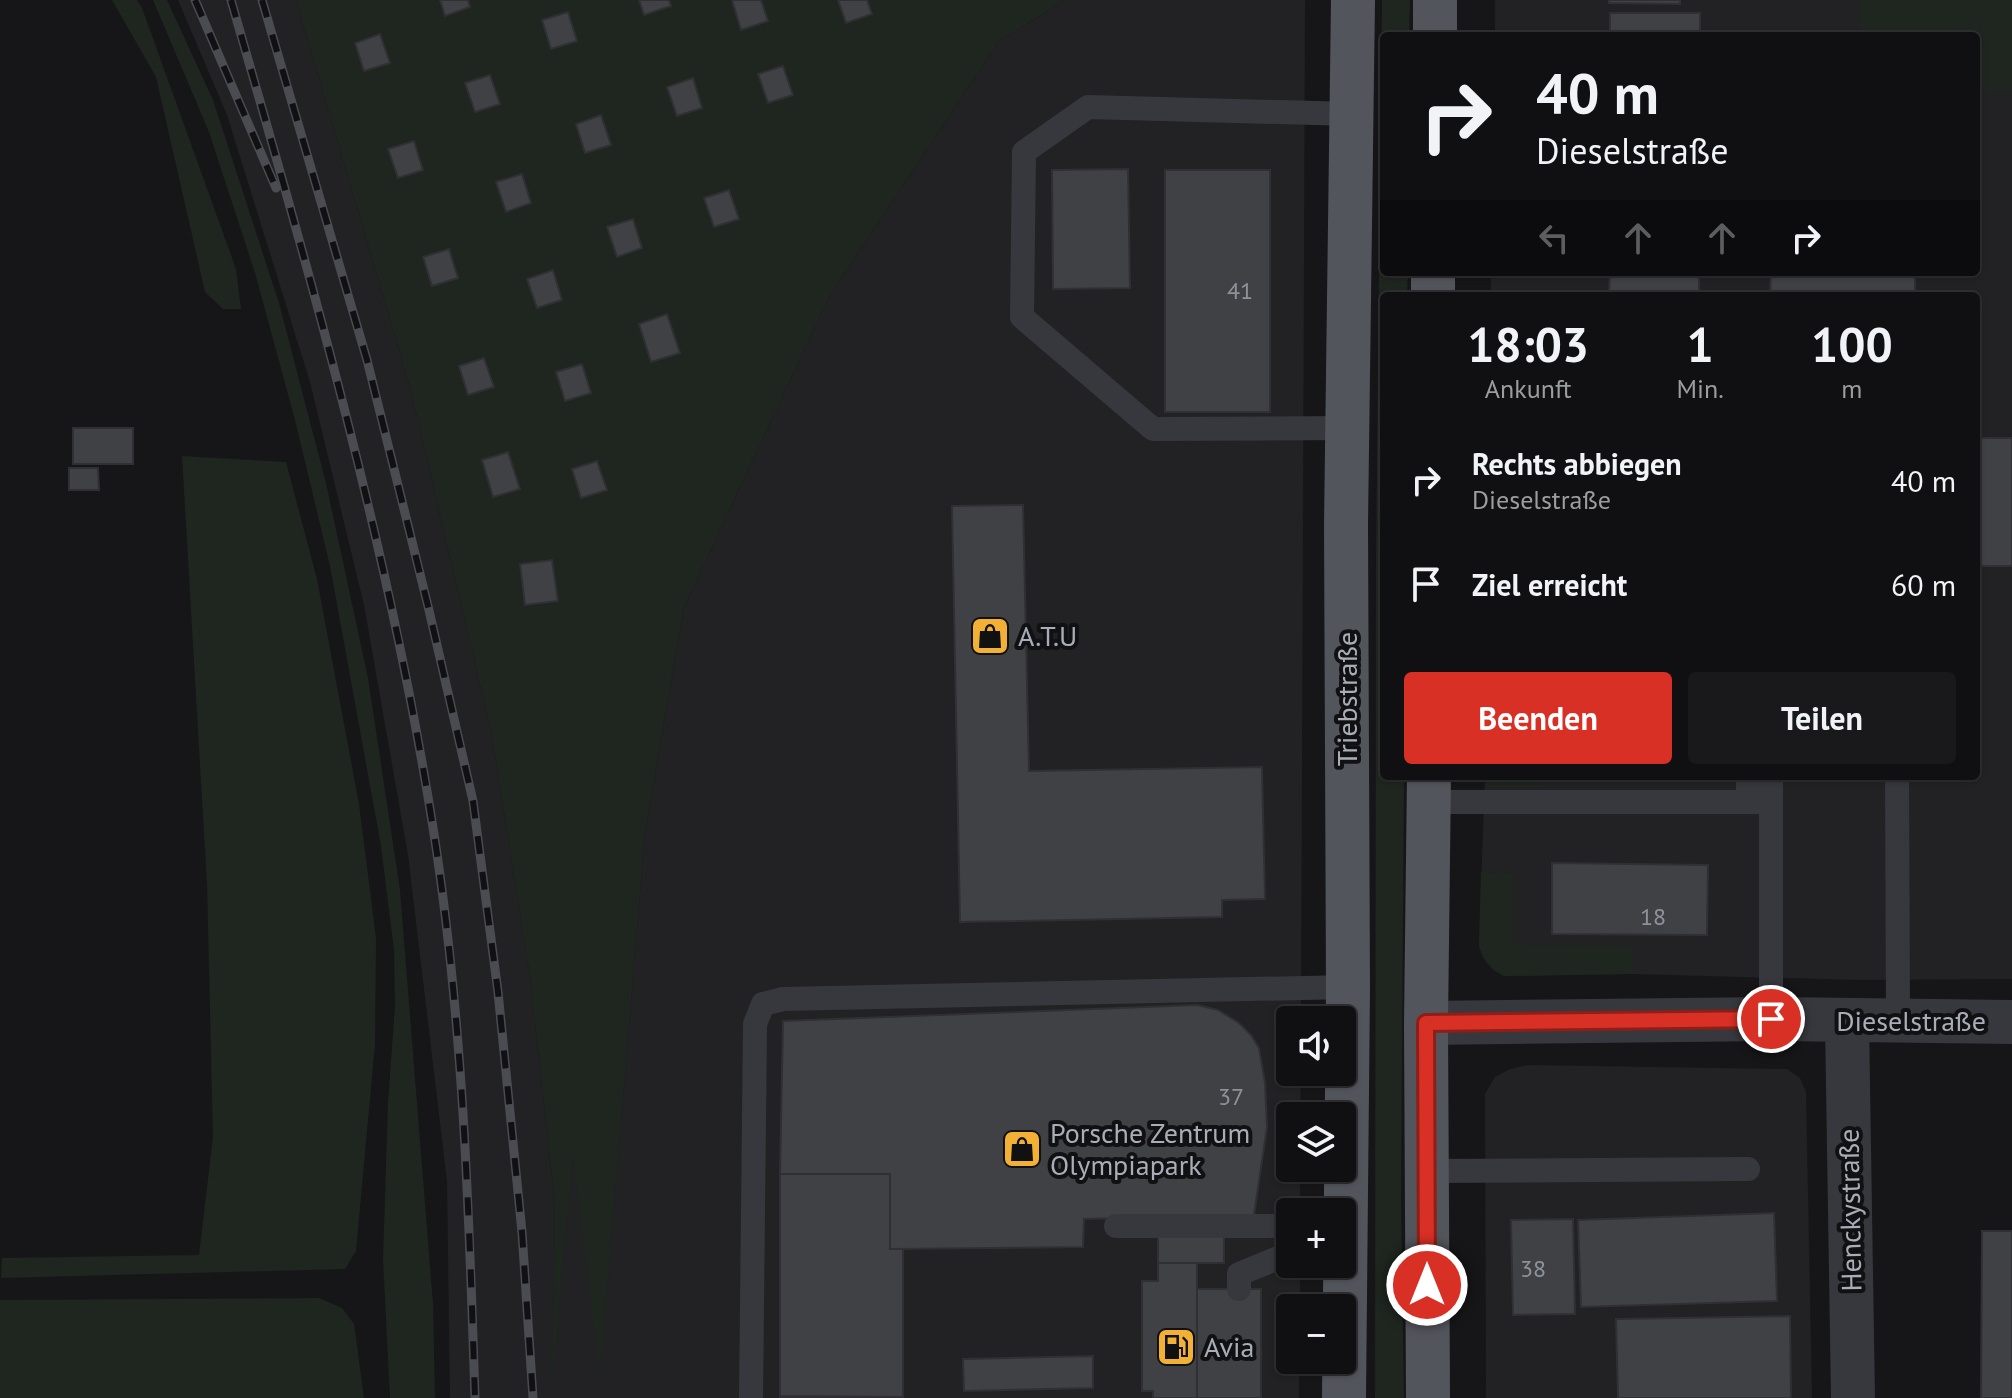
<!DOCTYPE html>
<html lang="de">
<head>
<meta charset="utf-8">
<style>
	:root { --surface:#101012; --page:#19191b; --text:#f1f3f6; --muted:#9c9d9f; --line:#303032; --accent:#d93025 }
	body { margin:0; font-family:"PT Sans",sans-serif; background:var(--page); color:var(--text); height:100vh; display:flex; flex-direction:column; font-size:30px; white-space:nowrap }
	* { box-sizing:border-box; margin:0 }
	p { font-size:26px; color:var(--muted) }
	.icon { flex:none; width:44px; height:44px; fill:none; stroke:currentColor; stroke-width:2; stroke-linecap:round; stroke-linejoin:round }
	.map { position:relative; flex:1; overflow:hidden }
	.details { position:absolute; left:1380px; top:292px; width:600px; height:488px; display:flex; flex-direction:column; background:var(--surface); border-radius:8px; box-shadow:0 2px 6px #0004,0 0 0 2px var(--line) }
	.details>* { flex:none }
	.hud { position:absolute; left:1380px; top:32px; width:600px; height:244px; border-radius:8px; box-shadow:0 2px 6px #0004,0 0 0 2px var(--line); background:#101012; color:var(--text); overflow:hidden }
	.buttons { position:absolute; left:1276px; top:1006px; display:grid; gap:16px }
	.buttons a { display:grid; place-items:center; width:80px; height:80px; border-radius:8px; background:var(--surface); box-shadow:0 2px 6px #0004,0 0 0 2px var(--line); font-size:40px }
	.pin { position:absolute; display:grid; place-items:center; width:68px; height:68px; color:#fff; margin:-34px; border:4px solid #fff; border-radius:50%; box-shadow:0 2px 8px #0007 }
	.me { position:absolute; width:88px; margin:-44px; rotate:0deg; stroke-linejoin:round; filter:drop-shadow(0 0 6px #0008) }
	.turn { display:flex; align-items:center; gap:28px; height:168px; padding:0 24px; font-size:36px }
	.turn .icon { width:104px; height:104px; stroke-width:2.5 }
	.turn b { display:block; font-size:56px; line-height:68px }
	.lanes { display:flex; align-items:center; height:76px; padding:0 24px; background:#0003; justify-content:center; gap:40px; direction:ltr }
	.lanes .off { opacity:.35 }
	.eta { display:flex; justify-content:space-evenly; align-items:center; height:136px; text-align:center }
	.eta b { font-size:48px; font-weight:700; line-height:56px }
	.primary-button { display:flex; gap:16px; margin-top:auto; padding:16px 24px }
	.primary-button a { flex:1; height:92px; border-radius:8px; background:var(--accent); color:#fff; font-size:32px; font-weight:700; line-height:92px; text-align:center }
	.primary-button a+a { background:var(--page); color:var(--text) }
	ul { padding:0; list-style:none }
	li { display:flex; align-items:center; gap:24px; height:104px; padding:0 24px }
	li div { flex:1 }
	li b { display:block; font-size:30px }
	li em { font-style:normal }
	.map>svg:first-child { display:block }
	.built { fill:#222225 }
	.green { fill:#1e261f }
	.building { fill:#404145; stroke:#303034; stroke-width:2 }
	.lines { fill:none; stroke-linecap:round; stroke-linejoin:round }
	.lane { stroke:#37383d; stroke-width:24 }
	.street { stroke:#37383d; stroke-width:44 }
	.primary { stroke:#53555c; stroke-width:44 }
	.rail-casing { stroke:#4a4c52; stroke-width:9 }
	.rail { stroke:#111113; stroke-width:6; stroke-dasharray:18; stroke-linecap:butt }
	.route-casing { stroke:#8d1f18; stroke-width:20 }
	.route { stroke:#d93025; stroke-width:14 }
	.labels { text-anchor:middle; stroke-width:8; stroke-linejoin:round; paint-order:stroke }
	.number-label { font-size:24px; fill:#8e929b }
	.poi-label { font-size:28px; fill:#a8adb8; stroke:#111113; text-anchor:start }
	.street-label { font-size:28px; fill:#a8adb8; stroke:#111113 }
</style>
</head>
<body>
<div class="map">
<svg width="2012" height="1398" viewBox="0 0 2012 1398">
	<rect width="100%" height="100%" fill="#161618"/>
	<path class="built" d="M178 0H296L410 387 492 735 530 978 555 1204 553 1378 573 1152 600 1372 645 832 684 607 830 295 998 42 1065 0H1305L1301 1020H1290V1072H1301L1300 1116H1290V1168H1300V1212H1290V1264H1300V1308H1290V1360H1299V1398H450L447 1181 408 855 364 605 310 382 227 115Z
		M1495 0H2012V979L1858 980 1633 974 1504 976 1493 970 1483 958 1479 946 1485 776H1976V296H1491V272H1976V36H1495Z
		M1528 1065 1787 1069 1800 1078 1806 1092 1812 1398H1486L1485 1094 1495 1077 1510 1069Z"/>
	<path class="green" d="M112 0H137L142 8 236 269 241 309H223L205 292 156 77Z
		M153 0H167L213 100 279 303 326 483 368 678 400 890 433 1304 435 1398H390L383 1259 388 1103 395 1005 394 950 381 846 330 566 295 420 255 273 209 132Z
		M296 0H1065L998 42 830 295 684 607 645 832 600 1378 573 1157 552 1394 555 1204 530 978 492 735 410 387Z
		M1382 0H1410L1409 36H1384V272H1408L1407 296H1384V776H1404L1401 1199 1404 1398H1375L1376 551Z
		M1859 0H2012V91H1976V36H1859Z
		M182 456 286 462 317 579 359 804 376 938 375 1044 356 1251 345 1269 1 1278 2 1258 199 1255 213 1137 207 884Z
		M1485 776H1544V787H1485Z
		M1481 872 1512 873 1513 945 1632 946 1633 974 1504 976C1490 969 1484 961 1479 946Z
		M319 1298 342 1308 354 1324 364 1398H0V1300Z"/>
	<path class="building" d="M440 0H468L470 7 445 16Z
		M639 0H669L671 6 644 15Z
		M732 0H761L768 21 741 30Z
		M838 0H867L872 14 846 23Z
		M1609 0H1680V4L1609 3Z
		M568 12 577 41 551 49 542 20Z
		M1610 13H1700V36H1610Z
		M380 34 390 63 364 71 355 43Z
		M783 66 793 95 768 103 758 74Z
		M490 75 500 104 475 112 465 83Z
		M693 78 702 108 677 116 667 87Z
		M601 115 611 145 585 153 576 124Z
		M414 141 423 170 398 178 388 149Z
		M1128 169 1130 288 1053 289 1052 170Z
		M1165 170H1270V412H1165Z
		M522 174 531 203 506 212 496 182Z
		M729 190 739 219 714 227 704 198Z
		M633 219 642 248 617 257 607 227Z
		M449 249 458 278 432 286 423 257Z
		M553 270 562 300 537 308 527 279Z
		M1610 272H1699V296H1609Z
		M1771 272H1915V296H1770Z
		M667 314 680 353 651 362 639 324Z
		M484 358 494 387 468 395 459 366Z
		M582 364 591 393 565 401 556 372Z
		M73 428H133V464H73Z
		M1976 438H2012V566H1976Z
		M508 452 520 489 493 497 482 460Z
		M597 461 607 490 581 498 572 469Z
		M69 468H98L99 490H69Z
		M1023 505 1029 771 1262 767 1265 899 1222 900V917L960 922 952 506Z
		M552 560 558 601 525 605 520 564Z
		M1552 863 1708 865 1707 935 1552 934Z
		M1197 1005 1218 1010 1239 1023 1251 1035 1259 1048 1265 1083 1267 1127 1254 1215 1084 1219 1083 1247 890 1249V1174H780L783 1021Z
		M780 1174H890V1249H903V1397L780 1396Z
		M1774 1213 1777 1301 1581 1307 1578 1220Z
		M1573 1219 1575 1314 1513 1315 1511 1220Z
		M1982 1231H2012V1398H1981Z
		M1158 1234H1224V1263H1158Z
		M1158 1263H1197V1398H1153V1391H1142V1281H1158Z
		M1197 1289H1261V1398H1197Z
		M1790 1316 1791 1398H1618L1616 1319Z
		M1093 1356V1388L964 1391 963 1359Z
		M780 1396 903 1397V1398H780Z"/>
	<g class="lines">
		<path class="lane" d="M1347 428 1153 429 1022 317 1024 152 1088 107 1351 114
			M1748 776V801
			M1897 776 1898 1022
			M1428 802H1771
			M1771 1019V776
			M1427 1171 1748 1169
			M1116 1226H1290
			M1239 1289V1274L1290 1253
			M751 1398 755 1024 763 1004 783 999 1348 987"/>
		<path class="street" d="M1847 1022 1853 1398
			M1426 1023 1771 1019 2012 1022"/>
		<path class="primary" d="M1435 36V0
			M1433 296V272
			M1344 1398 1348 987 1346 524 1353 0
			M1428 1398 1426 1023 1429 776"/>
		<defs>
			<path id="rail" d="M195 0 276 188
				M231 0C310 275 390 551 434 834 463 1021 469 1210 475 1398
				M262 0 367 360 428 606 473 801 498 992 522 1232 533 1398"/>
		</defs>
		<use href="#rail" class="rail-casing"/>
		<use href="#rail" class="rail"/>
	</g>
	<g class="lines">
		<defs>
			<path id="route" d="M1427 1285 1426 1023 1771 1019"/>
		</defs>
		<use href="#route" class="route-casing"/>
		<use href="#route" class="route"/>
	</g>
	<defs>
		<symbol id="shop-square" viewBox="-11 -11 22 22"><rect x="-9" y="-9" width="18" height="18" rx="4" fill="#f2b134" stroke="#111113"/><path d="M-5-2.5h2.3a2.7 3.5 0 0 1 5.4 0H5L5.5 6h-11ZM-1.5-2.5h3a1.5 2.3 0 0 0-3 0Z" fill="#111"/></symbol>
		<symbol id="fuel-square" viewBox="-11 -11 22 22"><rect x="-9" y="-9" width="18" height="18" rx="4" fill="#f2b134" stroke="#111113"/><path d="M-5.5-6h7V0h2V4h1.3V-2.5L3-4.5l.8-.8L6-3V5H2.5V1h-1V6h-7ZM-4.2-4.7v3.2H.2V-4.7Z" fill="#111"/></symbol>
	</defs>
	<g fill-rule="evenodd">
		<use href="#shop-square" x="968" y="614" width="44" height="44"/>
		<use href="#shop-square" x="1000" y="1127" width="44" height="44"/>
		<use href="#fuel-square" x="1154" y="1325" width="44" height="44"/>
	</g>
	<g class="labels">
		<g class="number-label">
			<text x="1240" y="299">41</text>
			<text x="1653" y="925">18</text>
			<text x="1231" y="1105">37</text>
			<text x="1533" y="1277">38</text>
		</g>
		<g class="poi-label">
			<text x="1018" y="646">A.T.U</text>
			<text x="1050" y="1143">Porsche Zentrum<tspan x="1050" dy="32">Olympiapark</tspan></text>
			<text x="1204" y="1357">Avia</text>
		</g>
		<g class="street-label">
			<text transform="translate(1347 699) rotate(-90)" y="10">Triebstraße</text>
			<text x="1911" y="1031">Dieselstraße</text>
			<text transform="translate(1850 1210) rotate(-91)" y="10">Henckystraße</text>
		</g>
	</g>
</svg>
<div class="buttons">
<a><svg class="icon" aria-label="sound" viewBox="0 0 24 24"><path d="M4 9h4l5-4v14l-5-4H4zM17 9q2 3 0 6"/></svg></a>
<a><svg class="icon" aria-label="layers" viewBox="0 0 24 24"><path d="M12 4l9 5-9 5-9-5zM3 14l9 5 9-5"/></svg></a>
<a>+</a>
<a>−</a>
</div>
<div class="pin" style="left:1771px;top:1019px;background:#d93025"><svg class="icon" aria-label="arrive" viewBox="0 0 24 24"><path d="M6 21V4h12l-3 4 3 4H6"/></svg></div>
<svg class="me" style="left:1427px;top:1285px" viewBox="-20 -20 40 40"><circle r="17" fill="#d93025" stroke="#fff" stroke-width="3"/><path d="M0-11L8 9 0 5-8 9z" fill="#fff"/></svg>
<div class="hud">
<div class="turn"><svg class="icon" aria-label="right" viewBox="0 0 24 24"><path d="M7 20v-9h11M14 6l5 5-5 5"/></svg><div><b>40 m</b>Dieselstraße</div></div>
<div class="lanes"><svg class="icon off" aria-label="left" viewBox="0 0 24 24"><path d="M17 20v-9H6M10 6l-5 5 5 5"/></svg><svg class="icon off" aria-label="ahead" viewBox="0 0 24 24"><path d="M12 20V5M6 11l6-6 6 6"/></svg><svg class="icon off" aria-label="ahead" viewBox="0 0 24 24"><path d="M12 20V5M6 11l6-6 6 6"/></svg><svg class="icon" aria-label="right" viewBox="0 0 24 24"><path d="M7 20v-9h11M14 6l5 5-5 5"/></svg></div>
</div>
<section class="details">
<div class="eta">
<div><b>18:03</b><p>Ankunft</p></div>
<div><b>1</b><p>Min.</p></div>
<div><b>100</b><p>m</p></div>
</div>
<ul>
<li><svg class="icon" aria-label="right" viewBox="0 0 24 24"><path d="M7 20v-9h11M14 6l5 5-5 5"/></svg><div><b>Rechts abbiegen</b><p>Dieselstraße</p></div><em>40 m</em></li>
<li><svg class="icon" aria-label="arrive" viewBox="0 0 24 24"><path d="M6 21V4h12l-3 4 3 4H6"/></svg><div><b>Ziel erreicht</b></div><em>60 m</em></li>
</ul>
<div class="primary-button"><a>Beenden</a><a>Teilen</a></div>
</section>
</div>
</body>
</html>
